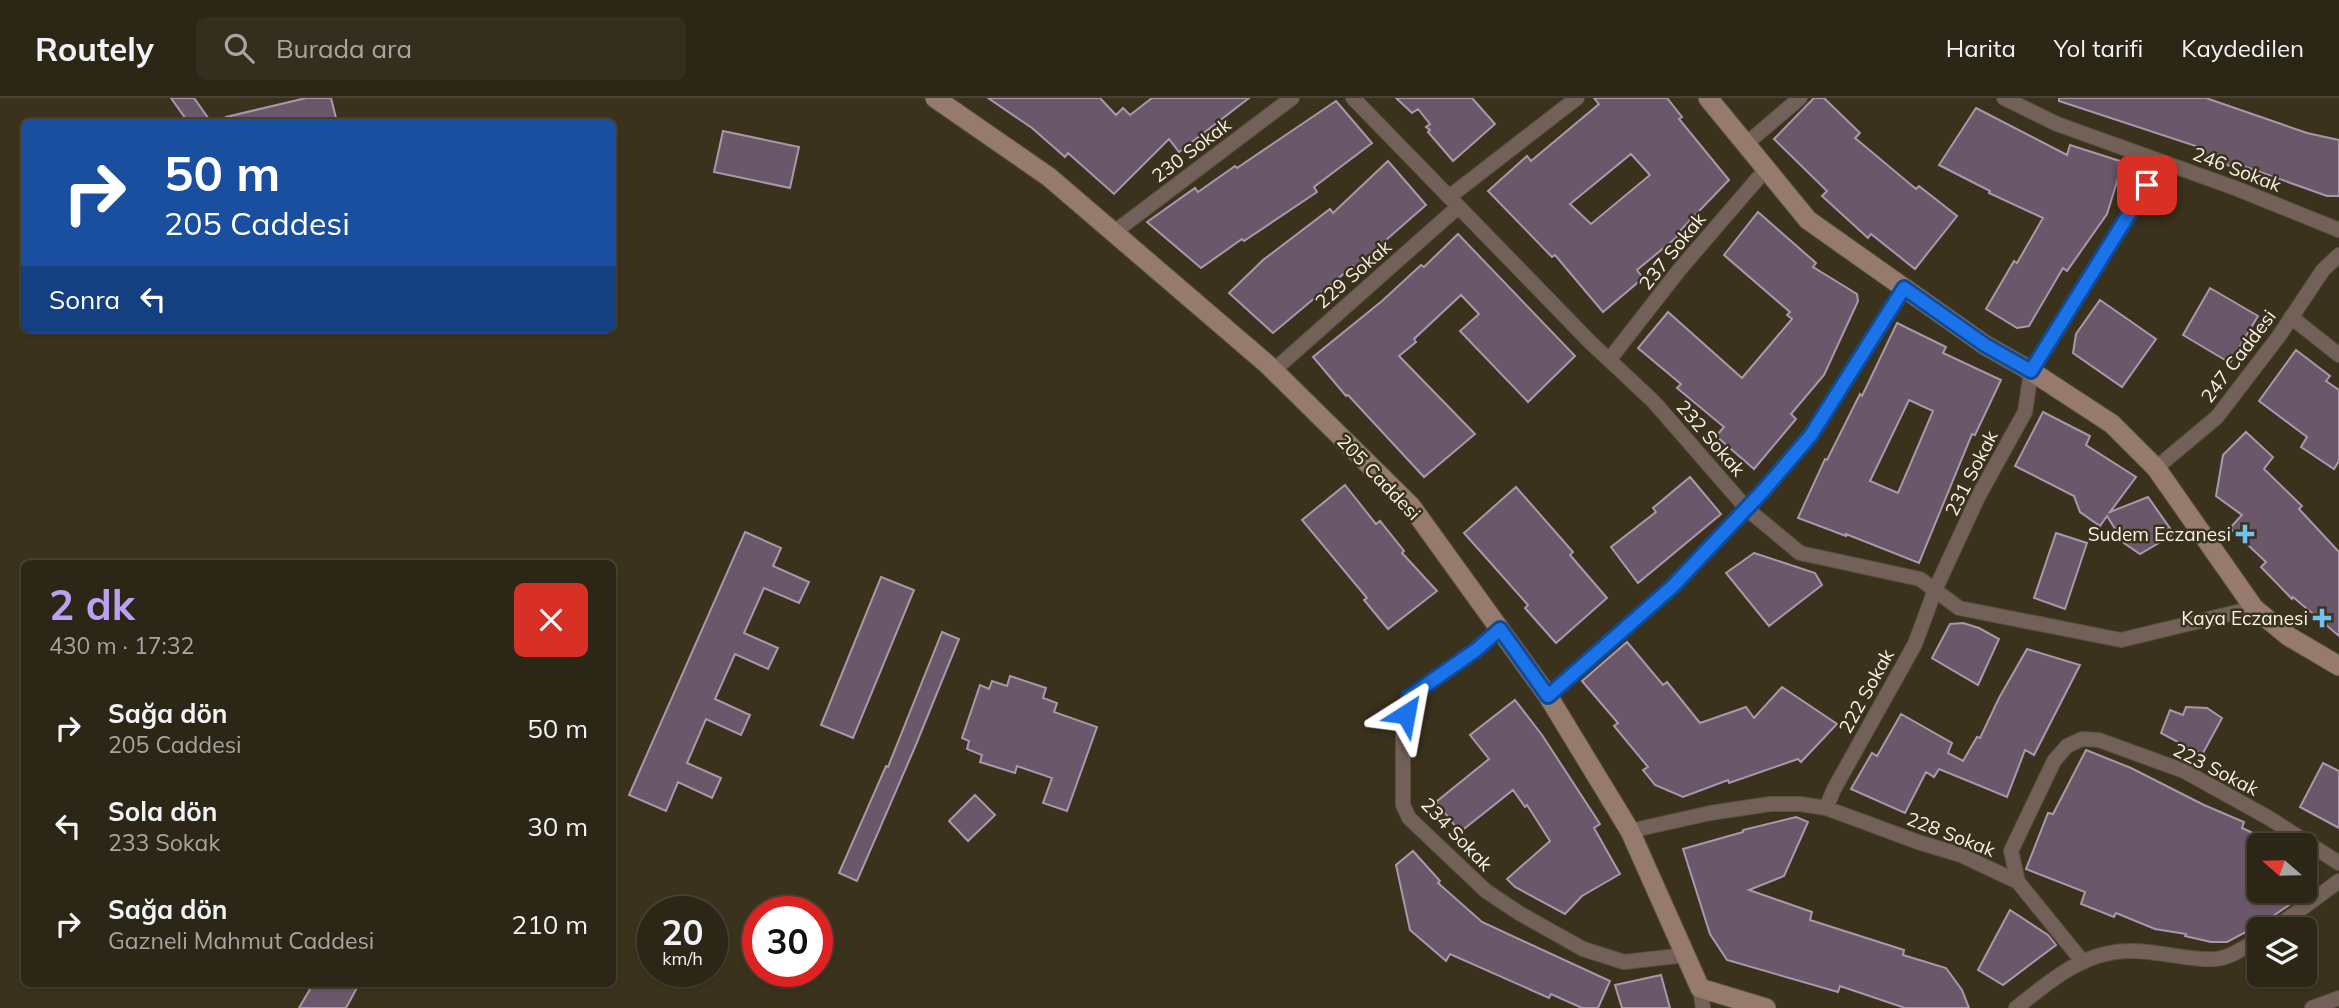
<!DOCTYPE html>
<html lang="tr">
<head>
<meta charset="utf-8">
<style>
	:root { --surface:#2c2616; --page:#342e1f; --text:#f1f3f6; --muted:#a6a5a1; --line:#484335; --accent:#bca0f2 }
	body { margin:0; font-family:Mulish,sans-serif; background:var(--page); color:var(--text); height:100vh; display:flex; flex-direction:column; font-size:26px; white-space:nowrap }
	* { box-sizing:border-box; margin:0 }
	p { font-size:23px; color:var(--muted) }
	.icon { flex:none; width:38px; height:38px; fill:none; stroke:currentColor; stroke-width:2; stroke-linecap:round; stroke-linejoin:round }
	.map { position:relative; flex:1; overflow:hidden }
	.side { position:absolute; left:21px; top:462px; width:595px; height:427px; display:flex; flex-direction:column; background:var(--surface); border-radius:10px; box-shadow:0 2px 5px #0004,0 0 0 2px var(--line) }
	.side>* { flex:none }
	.hud { position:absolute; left:21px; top:21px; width:595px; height:214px; border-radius:10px; box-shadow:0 2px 5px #0004,0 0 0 2px var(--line); background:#1a4fa0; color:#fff; overflow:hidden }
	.needle { width:46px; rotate:290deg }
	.tools { position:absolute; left:2247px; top:735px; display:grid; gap:14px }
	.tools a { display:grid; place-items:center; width:70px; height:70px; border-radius:10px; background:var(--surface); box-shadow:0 2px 5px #0004,0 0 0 2px var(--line); font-size:35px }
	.speed { position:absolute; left:637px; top:798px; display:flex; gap:14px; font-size:35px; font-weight:700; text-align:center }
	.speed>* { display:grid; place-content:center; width:91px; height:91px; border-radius:50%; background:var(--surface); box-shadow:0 2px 5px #0004,0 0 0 2px var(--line); line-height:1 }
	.speed small { font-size:18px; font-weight:400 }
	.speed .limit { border:10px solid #d22; background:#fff; color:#111 }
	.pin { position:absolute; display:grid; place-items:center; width:60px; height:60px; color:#fff; margin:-30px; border-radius:14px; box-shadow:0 4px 10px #0006 }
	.me { position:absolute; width:77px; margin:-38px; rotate:34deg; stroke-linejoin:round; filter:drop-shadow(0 0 5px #0008) }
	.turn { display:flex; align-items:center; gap:24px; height:147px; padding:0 28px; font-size:32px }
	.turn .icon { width:91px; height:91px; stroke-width:2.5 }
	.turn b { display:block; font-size:49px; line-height:60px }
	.then { display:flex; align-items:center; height:66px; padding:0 28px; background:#0003; gap:14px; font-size:26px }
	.round { display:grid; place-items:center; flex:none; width:74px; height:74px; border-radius:10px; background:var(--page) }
	.headline { display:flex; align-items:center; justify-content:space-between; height:119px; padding:0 28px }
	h1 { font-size:42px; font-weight:700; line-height:52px; color:var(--accent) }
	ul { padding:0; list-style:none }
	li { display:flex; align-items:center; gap:21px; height:98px; padding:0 28px }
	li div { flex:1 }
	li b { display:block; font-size:26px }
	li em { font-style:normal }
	header { display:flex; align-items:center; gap:42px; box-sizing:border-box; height:98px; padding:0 35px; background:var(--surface); border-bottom:2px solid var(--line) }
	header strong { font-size:33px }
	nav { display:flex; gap:38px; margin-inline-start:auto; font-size:24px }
	.search { width:490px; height:63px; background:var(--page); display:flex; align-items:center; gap:18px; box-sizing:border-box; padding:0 24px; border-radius:10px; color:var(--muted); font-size:26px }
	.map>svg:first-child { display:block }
	.building { fill:#6a586a; stroke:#ab97ab; stroke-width:2; fill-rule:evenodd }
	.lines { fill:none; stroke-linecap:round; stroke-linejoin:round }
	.street-casing { stroke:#59513d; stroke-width:16 }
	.secondary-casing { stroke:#59513d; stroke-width:21 }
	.street { stroke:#736159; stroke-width:14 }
	.secondary { stroke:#967a6e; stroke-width:19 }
	.route-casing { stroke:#114b97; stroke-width:18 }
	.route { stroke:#1a73e8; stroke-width:12 }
	.poi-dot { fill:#72c1f5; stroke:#3b321d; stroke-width:2.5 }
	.labels { text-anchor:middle; stroke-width:5; stroke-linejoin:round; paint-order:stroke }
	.street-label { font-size:19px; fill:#f9f3e7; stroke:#3b321d }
	.poi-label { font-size:19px; fill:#f9f3e7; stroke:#3b321d; text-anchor:end }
</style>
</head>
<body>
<header>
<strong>Routely</strong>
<div class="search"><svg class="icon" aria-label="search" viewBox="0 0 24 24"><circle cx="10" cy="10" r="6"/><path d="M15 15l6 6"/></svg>Burada ara</div>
<nav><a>Harita</a><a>Yol tarifi</a><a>Kaydedilen</a></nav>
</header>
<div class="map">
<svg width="2339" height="910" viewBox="0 0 2339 910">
	<rect width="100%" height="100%" fill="#3b321d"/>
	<path class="building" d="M171 0H194L211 24H188Z
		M306 0H331L337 24H227L226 19Z
		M988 0H1100L1116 17 1123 10 1130 17 1152 0H1249L1179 54 1169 41 1114 96 1068 55 1065 59 1032 30Z
		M1396 0H1472L1495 26 1453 63 1428 34 1430 32 1426 29 1430 26 1418 11 1412 15Z
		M1594 0H1667L1682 19 1679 21 1729 82 1676 137 1677 139 1637 172 1643 180 1603 214 1555 157 1552 159 1488 93 1527 58 1531 63 1599 6ZM1631 56 1650 77 1591 126 1570 106Z
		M1814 0H1824L1860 35 1855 40 1916 91 1919 88 1957 118 1915 171 1871 136 1868 140 1822 98 1827 93 1774 41Z
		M2059 0H2206L2307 35 2339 42V98H2327L2246 69 2244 73 2202 58 2205 51 2059 3Z
		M1336 3 1372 45 1314 89 1317 94 1244 143 1242 141 1201 170 1147 124 1195 90 1198 94 1235 68 1237 70Z
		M1976 10 2067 57 2070 47 2123 64 2107 116 2067 173 2063 170 2029 228 2017 230 1986 211 2014 163 2017 165 2043 120 1989 95 1990 93 1939 67Z
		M723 33 799 49 790 90 714 74Z
		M1388 63 1426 107 1386 142 1387 144 1356 172 1353 168 1273 235 1229 195 1263 162 1330 111 1333 115Z
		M1758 114 1816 165 1813 169 1857 196 1858 203 1824 277 1791 316 1796 321 1754 371 1716 338 1724 329 1677 290 1681 286 1638 250 1668 214 1742 280 1792 221 1787 217 1790 214 1724 157Z
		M1458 136 1575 258 1528 304 1460 233 1479 216 1461 197 1414 241 1416 244 1399 258 1475 336 1424 379 1348 297 1346 298 1313 259 1382 203 1421 167 1424 169Z
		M2210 190 2258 218 2230 265 2183 237Z
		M2100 202 2156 241 2122 289 2073 255 2076 236Z
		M1897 225 1946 249 1943 255 2001 282 1975 337 1972 336 1919 465 1846 436V438L1798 420 1825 361 1827 362 1860 296 1862 298ZM1909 302 1933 313 1898 395 1870 383Z
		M2296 252 2330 278 2326 283 2339 292V363L2334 371 2301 349 2307 339 2259 303Z
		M2043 314 2090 338 2086 347 2136 379 2110 414 2148 399 2174 436 2140 456 2124 445 2107 418 2100 428 2080 414 2074 398 2015 368Z
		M2246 334 2273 359 2264 371 2302 408 2299 411 2339 454V538L2293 499 2292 501 2261 469 2266 464 2230 430 2242 417 2216 398 2223 357Z
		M1690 379 1721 416 1638 485 1611 449 1656 414 1653 410Z
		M1345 387 1376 426 1380 423 1404 453 1402 455 1437 493 1388 531 1364 502 1367 500 1302 422Z
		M1516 389 1573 454 1570 457 1607 500 1556 545 1525 510 1528 507 1464 435Z
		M745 434 781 450 773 468 809 484 799 505 764 490 744 535 778 550 768 571 735 556 715 601 750 617 741 637 706 621 687 665 721 680 712 700 678 684 666 713 629 697Z
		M2056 435 2087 445 2065 511 2034 500Z
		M1754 455 1815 475 1822 487 1769 528 1726 475Z
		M881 479 914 492 853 640 821 627Z
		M1963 525 1979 530 1999 541 1978 587 1932 560 1950 526Z
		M942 534 959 541 915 649 857 783 839 775 886 668 888 669Z
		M1627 544 1663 587 1667 584 1700 625 1746 609 1754 620 1782 589 1837 626 1801 664 1798 661 1729 685 1728 682 1683 699 1655 687 1643 672 1648 669 1614 628 1618 625 1582 583Z
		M2027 551 2080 567 2034 657 2025 652 2007 699 1939 671 1934 679 1926 674 1905 715 1851 691 1872 655 1877 658 1901 616 1952 645 1948 655 1963 663 1977 639 1980 640 1999 600Z
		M1010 578 1046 590 1043 600 1057 605 1054 614 1097 629 1067 713 1043 705 1052 680 1017 668 1015 675 980 664 982 657 967 651 969 643 962 640 980 587 989 591 992 583 1007 588Z
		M1515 602 1542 637 1600 726 1594 730 1620 776 1582 798 1565 816 1515 789 1507 781 1550 743 1527 707 1525 709 1513 692 1460 734 1436 704 1489 661 1470 637Z
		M2186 609 2207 610 2222 620 2202 657 2161 635 2170 612 2183 617Z
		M2086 652 2131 670 2204 707 2244 724 2242 730 2259 738V793H2306L2295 803 2263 825 2227 844H2211L2185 838 2186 836 2155 831 2116 815 2114 819 2081 806 2085 794 2026 771 2048 715 2053 716Z
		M2323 665 2339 673V730L2300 709Z
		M975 697 995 717 968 743 949 723Z
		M1796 719 1808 724 1784 778 1749 792 1812 814 1810 822 1904 852 1903 857 1946 870 1962 892 1969 910H1905L1840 888 1838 894 1727 862 1710 836 1683 751 1743 734V732Z
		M1413 753 1440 783 1438 785 1482 824 1610 883 1598 910H1582L1551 896 1549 900 1450 856 1446 863 1410 832 1396 767Z
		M2010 812 2048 837 2056 847 2003 887 1978 872Z
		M1661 877 1670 910H1622L1615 887Z
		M313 886H359L346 910H299Z"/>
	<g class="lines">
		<defs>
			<path id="street" d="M1353 0 1590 244 1654 304 1747 411 1800 455 1920 481 1959 510 2121 542 2254 510
				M2004 0 2057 26 2235 90 2339 132
				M1746 46 1800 0
				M1449 99 1577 0
				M1113 135 1292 0
				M2291 219 2339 257
				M1609 262 1680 171 1766 71
				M1273 273 1458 109
				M2156 370 2217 319 2279 238 2323 172 2339 157
				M1500 531 1476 552 1409 599 1403 632V707L1409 720 1486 793 1519 815 1583 851 1624 864 1686 857
				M1548 598 1672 489 1747 411 1811 337 1904 190
				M1826 710 1834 691 1915 546 1935 492 1979 397 2025 314 2031 273 2162 64
				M1630 733 1710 715 1770 706H1800L1826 710 1918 744 1961 757 2018 784 2083 864
				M2018 784 2011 753 2054 663 2067 648 2082 641 2099 642 2184 673 2269 720 2339 765
				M2274 831 2339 783
				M1700 890 1703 910
				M2016 910C2050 883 2084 853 2129 853 2157 852 2188 863 2215 861 2231 860 2246 848 2259 841
				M2312 910 2339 900"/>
			<path id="secondary" d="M935 0 1049 79 1267 266 1411 408 1548 598 1630 733 1700 890 1766 910
				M1708 0 1808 122 1985 247 2031 273 2112 326 2156 370 2254 510 2288 538 2339 568"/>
		</defs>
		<use href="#street" class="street-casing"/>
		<use href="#secondary" class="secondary-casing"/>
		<use href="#street" class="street"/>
		<use href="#secondary" class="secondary"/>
	</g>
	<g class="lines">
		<defs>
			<path id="route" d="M1406 616 1409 599 1476 552 1500 531 1548 598 1672 489 1763 393 1811 337 1904 190 1985 247 2031 273 2147 87"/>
		</defs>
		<use href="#route" class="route-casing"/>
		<use href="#route" class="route"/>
	</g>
	<g class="poi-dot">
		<path d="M2241.5 425.5h7v7h7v7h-7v7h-7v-7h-7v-7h7z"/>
		<path d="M2318.5 509.5h7v7h7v7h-7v7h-7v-7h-7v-7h7z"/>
	</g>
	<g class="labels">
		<g class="street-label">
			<text transform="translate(1191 52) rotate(-37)" y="7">230 Sokak</text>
			<text transform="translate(2237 71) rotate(21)" y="7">246 Sokak</text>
			<text transform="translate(1672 153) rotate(-51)" y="7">237 Sokak</text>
			<text transform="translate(1353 176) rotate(-41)" y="7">229 Sokak</text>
			<text transform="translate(2238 258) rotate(-53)" y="7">247 Caddesi</text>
			<text transform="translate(1711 340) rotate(49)" y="7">232 Sokak</text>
			<text transform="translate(1971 375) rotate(-63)" y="7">231 Sokak</text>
			<text transform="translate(1379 379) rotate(46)" y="7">205 Caddesi</text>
			<text transform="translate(1866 593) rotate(-61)" y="7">222 Sokak</text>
			<text transform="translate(2216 671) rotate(27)" y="7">223 Sokak</text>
			<text transform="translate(1457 736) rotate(46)" y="7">234 Sokak</text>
			<text transform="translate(1951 736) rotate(21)" y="7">228 Sokak</text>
		</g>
		<g class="poi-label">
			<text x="2231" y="443">Sudem Eczanesi</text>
			<text x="2308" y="527">Kaya Eczanesi</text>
		</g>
	</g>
</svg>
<div class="tools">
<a><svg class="needle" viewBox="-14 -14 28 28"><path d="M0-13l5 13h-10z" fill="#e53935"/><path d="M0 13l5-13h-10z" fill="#a6a5a1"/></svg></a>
<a><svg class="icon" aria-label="layers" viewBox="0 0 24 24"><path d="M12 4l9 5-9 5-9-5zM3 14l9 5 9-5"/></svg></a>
</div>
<div class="speed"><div>20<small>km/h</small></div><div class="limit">30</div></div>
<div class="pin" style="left:2147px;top:87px;background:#d93025"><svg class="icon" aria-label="arrive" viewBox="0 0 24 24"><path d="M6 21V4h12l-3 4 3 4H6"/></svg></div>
<svg class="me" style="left:1406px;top:616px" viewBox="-20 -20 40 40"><path d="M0-17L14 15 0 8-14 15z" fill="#1a73e8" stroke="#fff" stroke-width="4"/></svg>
<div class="hud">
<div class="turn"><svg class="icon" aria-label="right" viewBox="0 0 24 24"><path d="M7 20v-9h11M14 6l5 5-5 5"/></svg><div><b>50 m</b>205 Caddesi</div></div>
<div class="then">Sonra<svg class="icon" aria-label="left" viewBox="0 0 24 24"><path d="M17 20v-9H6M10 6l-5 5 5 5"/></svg></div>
</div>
<section class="side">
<div class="headline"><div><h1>2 dk</h1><p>430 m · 17:32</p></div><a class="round" style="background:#d93025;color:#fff"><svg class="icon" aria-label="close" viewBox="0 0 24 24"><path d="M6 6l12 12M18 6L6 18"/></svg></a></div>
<ul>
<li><svg class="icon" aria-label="right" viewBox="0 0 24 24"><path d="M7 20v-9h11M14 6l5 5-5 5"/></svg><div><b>Sağa dön</b><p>205 Caddesi</p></div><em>50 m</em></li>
<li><svg class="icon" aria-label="left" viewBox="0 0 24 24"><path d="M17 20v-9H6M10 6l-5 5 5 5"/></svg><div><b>Sola dön</b><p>233 Sokak</p></div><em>30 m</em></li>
<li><svg class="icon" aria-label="right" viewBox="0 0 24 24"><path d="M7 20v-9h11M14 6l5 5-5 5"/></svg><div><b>Sağa dön</b><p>Gazneli Mahmut Caddesi</p></div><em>210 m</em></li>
</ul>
</section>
</div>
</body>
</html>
